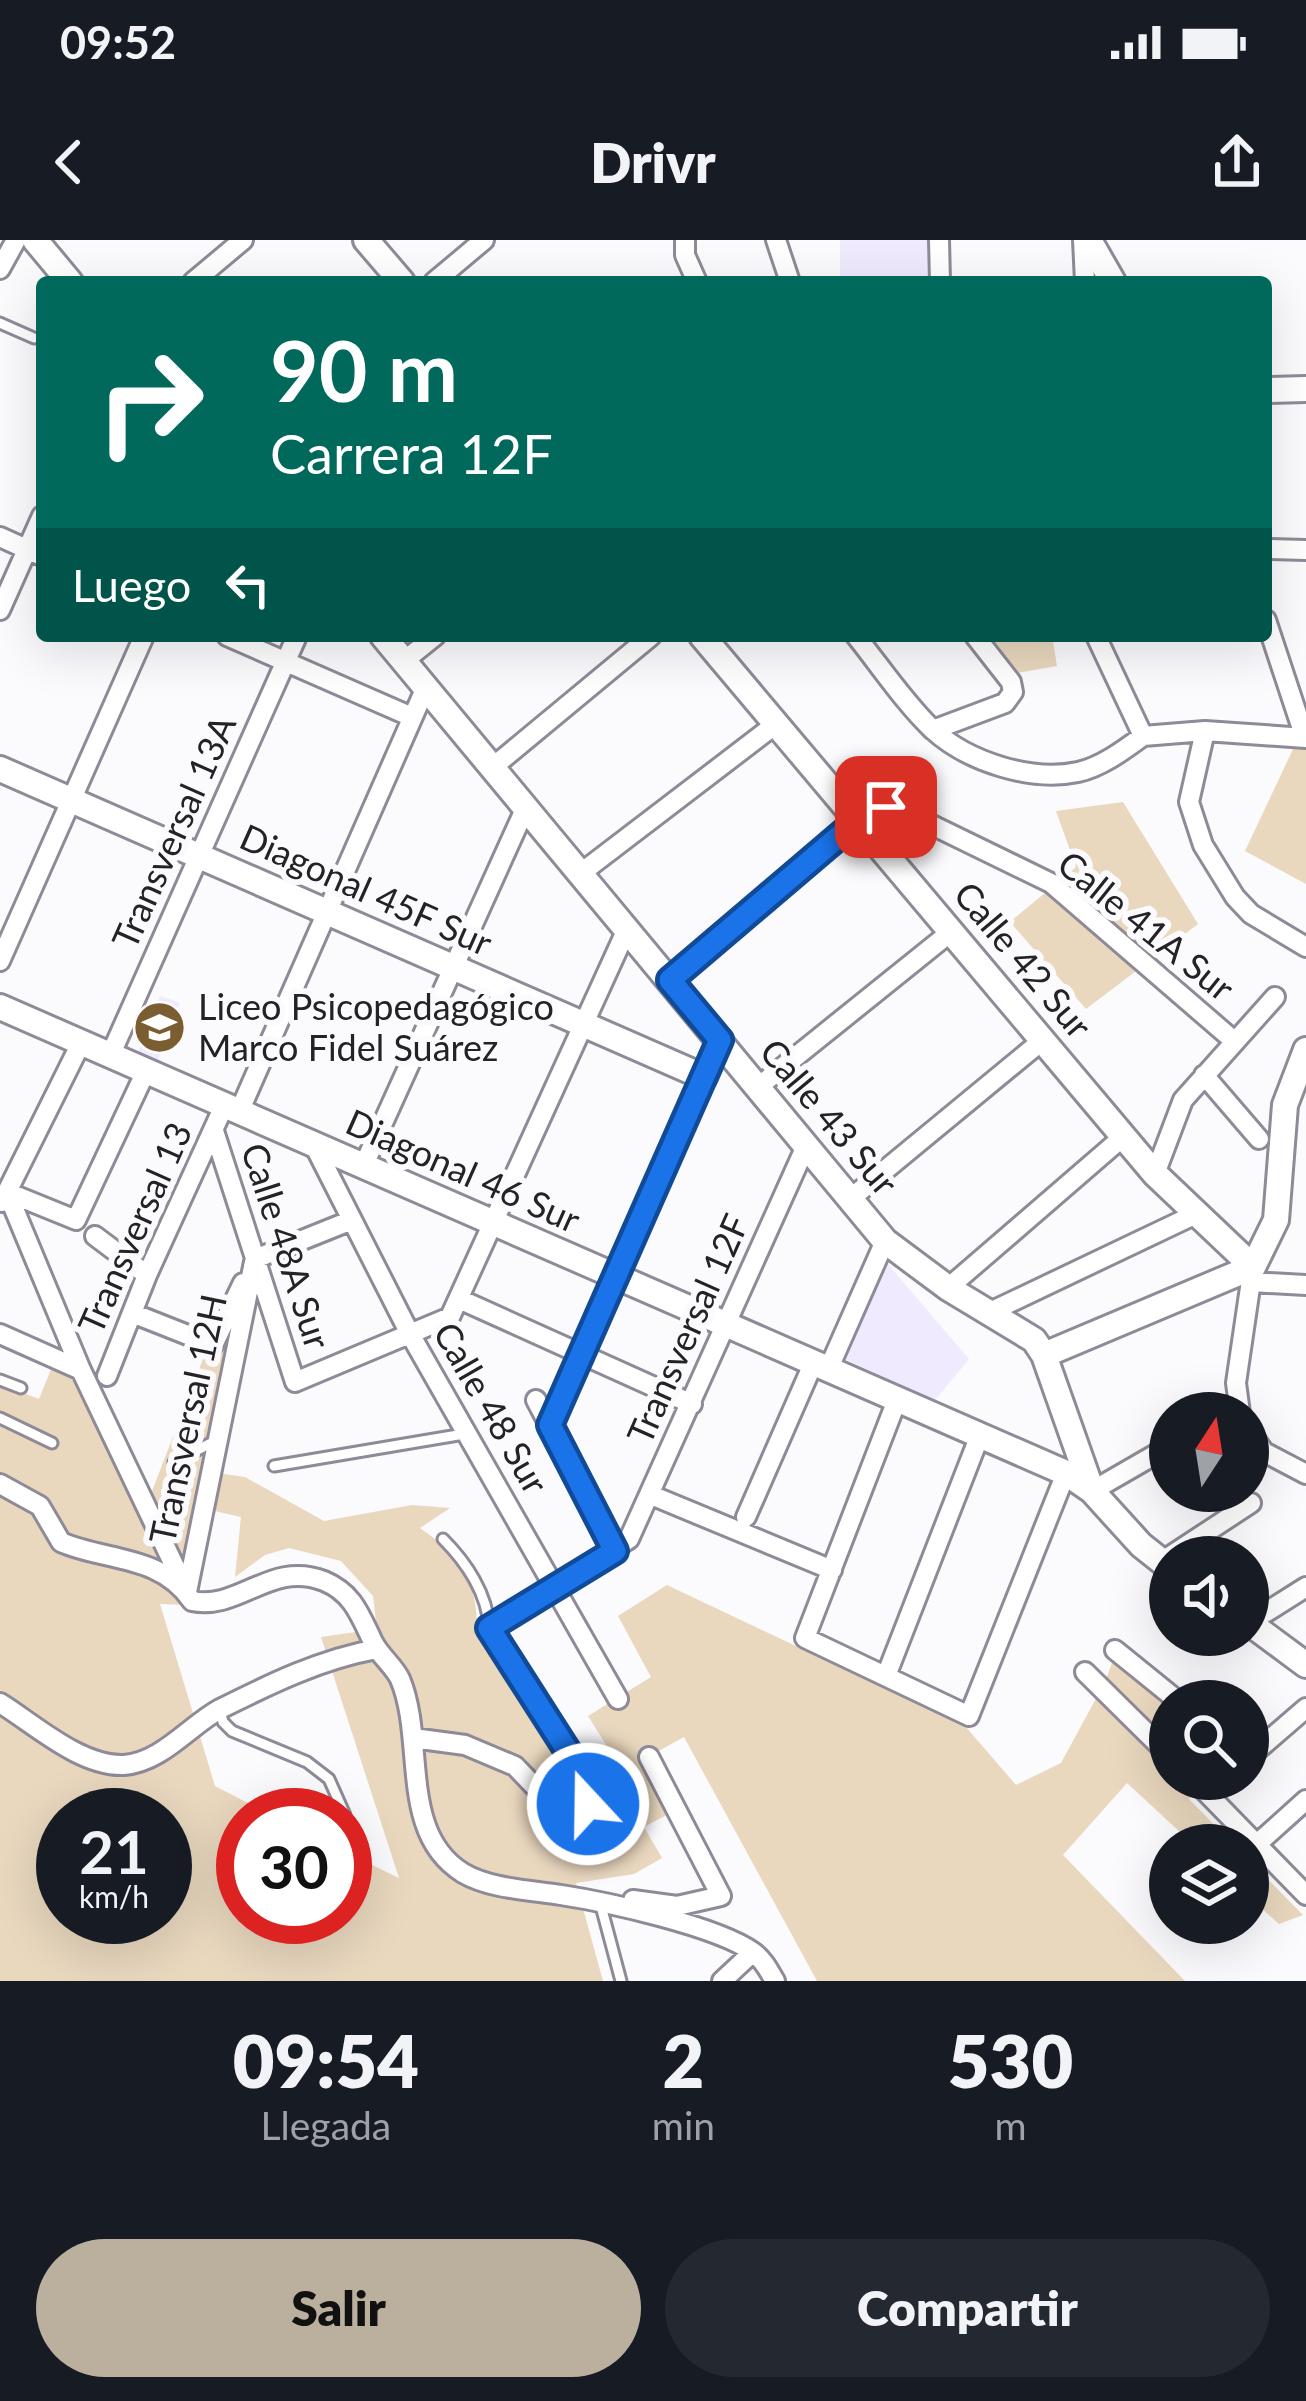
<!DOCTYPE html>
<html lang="es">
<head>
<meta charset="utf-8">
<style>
	:root { --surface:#171b24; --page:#242831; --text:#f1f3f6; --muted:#9ea1a6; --accent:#bbb09d }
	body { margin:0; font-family:Lato,sans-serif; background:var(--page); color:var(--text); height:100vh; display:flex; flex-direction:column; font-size:45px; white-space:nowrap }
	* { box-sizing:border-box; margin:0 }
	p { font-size:39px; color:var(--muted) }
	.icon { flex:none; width:66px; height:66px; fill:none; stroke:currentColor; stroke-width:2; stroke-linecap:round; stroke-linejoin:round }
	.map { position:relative; height:1741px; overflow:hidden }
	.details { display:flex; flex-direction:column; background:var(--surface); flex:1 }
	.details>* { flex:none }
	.banner { position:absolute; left:36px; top:36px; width:1236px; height:366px; border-radius:12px; box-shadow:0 12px 48px #0002; background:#00695c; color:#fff; overflow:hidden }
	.needle { width:78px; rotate:12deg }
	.controls { position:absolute; left:1149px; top:1152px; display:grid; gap:24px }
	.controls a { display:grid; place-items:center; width:120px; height:120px; border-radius:50%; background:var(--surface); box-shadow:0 12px 48px #0002; font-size:60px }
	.speed { position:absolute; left:36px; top:1548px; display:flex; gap:24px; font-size:60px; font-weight:700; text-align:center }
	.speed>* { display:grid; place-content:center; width:156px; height:156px; border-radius:50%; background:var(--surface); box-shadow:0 12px 48px #0002; line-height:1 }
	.speed small { font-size:30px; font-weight:400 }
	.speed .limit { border:18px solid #d22; background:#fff; color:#111 }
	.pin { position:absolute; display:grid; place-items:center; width:102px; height:102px; color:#fff; margin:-51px; border-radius:24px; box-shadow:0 6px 18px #0006 }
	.me { position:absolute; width:132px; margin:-66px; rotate:339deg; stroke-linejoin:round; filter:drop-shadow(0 0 9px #0008) }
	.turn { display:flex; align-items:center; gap:42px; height:252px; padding:0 36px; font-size:54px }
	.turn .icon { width:156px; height:156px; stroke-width:2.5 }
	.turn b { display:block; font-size:84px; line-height:102px }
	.then { display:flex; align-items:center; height:114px; padding:0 36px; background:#0003; gap:24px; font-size:45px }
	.eta { display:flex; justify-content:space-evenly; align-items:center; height:204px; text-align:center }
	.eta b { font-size:72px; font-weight:800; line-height:84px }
	.action { display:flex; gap:24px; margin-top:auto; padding:24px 36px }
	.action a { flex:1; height:138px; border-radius:72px; background:var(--accent); color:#111; font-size:48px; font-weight:800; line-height:138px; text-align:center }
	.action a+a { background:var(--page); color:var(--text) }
	.status { display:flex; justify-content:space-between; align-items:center; height:84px; padding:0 60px; background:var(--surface); direction:ltr }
	.status svg { height:33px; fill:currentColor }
	header { display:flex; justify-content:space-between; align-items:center; height:156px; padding:0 36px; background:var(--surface); font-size:54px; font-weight:800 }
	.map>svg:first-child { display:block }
	.built { fill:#f0eaff }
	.green { fill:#e9d7be; fill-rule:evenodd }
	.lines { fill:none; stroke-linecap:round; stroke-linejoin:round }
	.service-casing { stroke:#8e8a97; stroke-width:15 }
	.minor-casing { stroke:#8e8a97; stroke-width:24 }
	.tertiary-casing { stroke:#8e8a97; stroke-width:30 }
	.service { stroke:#fff; stroke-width:9 }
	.minor { stroke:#fff; stroke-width:18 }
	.tertiary { stroke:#fff; stroke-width:24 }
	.route-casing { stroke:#114b97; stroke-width:30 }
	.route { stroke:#1a73e8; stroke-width:21 }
	.labels { text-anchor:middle; stroke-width:12; stroke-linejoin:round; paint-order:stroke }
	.street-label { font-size:36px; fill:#242227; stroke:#fbfafd }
	.poi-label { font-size:36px; fill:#242227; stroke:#fbfafd; text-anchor:start }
</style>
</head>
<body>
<div class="status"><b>09:52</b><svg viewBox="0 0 49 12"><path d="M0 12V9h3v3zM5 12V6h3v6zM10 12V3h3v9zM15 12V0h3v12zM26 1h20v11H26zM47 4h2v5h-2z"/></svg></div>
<header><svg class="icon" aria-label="back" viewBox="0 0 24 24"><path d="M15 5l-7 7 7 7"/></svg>Drivr<svg class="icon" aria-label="share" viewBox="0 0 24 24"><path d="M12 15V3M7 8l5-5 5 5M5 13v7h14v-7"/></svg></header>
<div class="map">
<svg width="1306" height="1741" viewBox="0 0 1306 1741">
	<rect width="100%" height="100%" fill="#fbfafd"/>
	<path class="built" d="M840 0H932L931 42H840Z
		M160 756 180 763 158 820 138 812Z
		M886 1022 969 1119 935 1160 842 1118Z"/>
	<path class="green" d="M988 396H1052L1057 426 1017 433Z
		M1295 505 1306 506V644L1245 611Z
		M1123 562 1198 684 1086 769 1010 682 1076 627 1056 571Z
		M241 1058 188 1326 149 1259 206 1111 218 1114Z
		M52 1127 75 1139 189 1365 160 1364 215 1546 271 1575H243V1677H345V1612L399 1638 321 1397 377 1389 373 1356 341 1321 289 1308 265 1315 235 1337 241 1277 210 1270 217 1233 245 1237 324 1281 412 1265 450 1268 420 1288C460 1316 477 1339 477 1388L597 1562 599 1549 622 1530 588 1476 651 1437 618 1376 667 1345 965 1486 1016 1545 1061 1523 1105 1442 1115 1415 1170 1461V1539H1208L1189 1559 1234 1605H1194L1127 1543 1063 1615 1185 1741H817L684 1497 644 1519 672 1572 644 1587 662 1618 634 1634 576 1643 603 1741H0V1144L39 1159ZM63 1575H165V1677H63Z
		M1248 1619 1303 1675 1279 1684 1248 1656Z"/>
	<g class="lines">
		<defs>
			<path id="service" d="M0 83 34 98
				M0 1140 21 1148
				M0 1178 52 1203
				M174 1222 217 1200
				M274 1226 464 1194
				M443 1299C466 1322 488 1354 489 1388
				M220 1470 223 1482 232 1491 307 1522 329 1539 345 1575
				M601 1666 621 1741"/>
			<path id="minor" d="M685 0V15L697 42
				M776 0 790 42
				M939 0 940 42
				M1083 0 1085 42
				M0 29 16 0
				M193 42 243 0
				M434 42 484 0
				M0 297 42 316
				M1266 309 1306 310
				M0 370 42 276
				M1266 380 1305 498
				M227 396 412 477
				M856 396C880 426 904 462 932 489 968 522 1031 542 1078 532 1101 527 1124 510 1143 496
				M1096 396 1143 496
				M404 421 435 396
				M933 490 1005 463 1013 452 1011 442 975 396
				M1205 491 1189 562 1203 605 1235 657 1251 674 1306 707
				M1143 496 1205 491 1306 498
				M493 527 651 396
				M581 633 776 484
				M0 721 144 396
				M670 740 858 580 895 567 1051 643 1233 800
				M110 816 297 396
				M1204 835 1259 899
				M758 847 952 691
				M239 872 426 447
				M214 891 295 1142 450 1077 627 689
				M314 905 410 1094 618 1459
				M363 927 526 567
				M1155 934 1183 860 1275 757
				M7 952 81 1130 185 1348
				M7 952 76 980 146 831
				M850 959 1044 799
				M2 962 81 803
				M95 996 147 1035
				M255 1019 352 980
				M1251 1042 1306 1045
				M948 1048 1124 896
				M459 1059 692 1164
				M132 1073 213 1105 243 1043
				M988 1073 1196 974
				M0 1094 81 1130
				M828 1130 885 1001
				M107 1136 147 1035 224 866
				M536 1160 615 1311
				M897 1160 805 1398 969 1476 1066 1233
				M1240 1173 1236 1143 1253 1027
				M550 1185 704 837
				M1248 1189 1264 1212 1306 1234
				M0 1244 40 1266 61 1302C103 1321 161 1314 192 1361 239 1371 271 1320 324 1341 353 1353 360 1375 373 1402 380 1416 394 1426 400 1439 426 1500 398 1593 463 1633 490 1649 530 1650 561 1655 607 1662 716 1686 753 1712 763 1719 769 1731 775 1741
				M1092 1251 1170 1206
				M651 1255 832 1330
				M746 1277 813 1124
				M1161 1322 1251 1263
				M187 1352 254 1022
				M1249 1383 1306 1347
				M1115 1410 1178 1461
				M1085 1432 1170 1516
				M886 1436 980 1195
				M0 1463C34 1484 81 1527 124 1525 162 1522 189 1486 220 1469 270 1444 321 1419 377 1409
				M413 1498 465 1505 515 1526 558 1571H574L588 1564 592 1549 489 1388 629 1299 806 906
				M1248 1518 1306 1468
				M1193 1539 1306 1655
				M1257 1604 1306 1560
				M633 1660 677 1666 721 1656 649 1517
				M722 1741 753 1712"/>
			<path id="tertiary" d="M35 0 70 42
				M366 0 402 42
				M1089 0 1113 42
				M1266 150 1306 149
				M383 396 885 1001 948 1048 1034 1100 1044 1115 1092 1251 1141 1305 1170 1328
				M702 396 1155 934 1253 1027
				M0 529 704 837 720 800
				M0 767 1066 1233 1092 1251
				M1253 1027 1276 980 1285 865 1306 810
				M1044 1115 1253 1027
				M1248 1382 1306 1425"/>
		</defs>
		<use href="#service" class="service-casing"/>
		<use href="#minor" class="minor-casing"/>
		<use href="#tertiary" class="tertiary-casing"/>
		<use href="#service" class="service"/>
		<use href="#minor" class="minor"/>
		<use href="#tertiary" class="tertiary"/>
	</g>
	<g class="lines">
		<defs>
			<path id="route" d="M588 1564 592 1549 489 1388 615 1311 550 1185 720 800 670 740 858 580 886 567"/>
		</defs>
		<use href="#route" class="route-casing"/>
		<use href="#route" class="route"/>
	</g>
	<defs>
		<symbol id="school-disc" viewBox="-11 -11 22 22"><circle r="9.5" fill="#7a5d30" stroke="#fbfafd"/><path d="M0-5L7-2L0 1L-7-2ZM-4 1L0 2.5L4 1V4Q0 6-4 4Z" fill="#fff"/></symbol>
	</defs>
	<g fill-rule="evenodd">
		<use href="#school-disc" x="130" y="758" width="59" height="59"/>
	</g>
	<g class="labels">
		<g class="street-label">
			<text transform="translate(174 592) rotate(-66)" y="13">Transversal 13A</text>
			<text transform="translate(366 650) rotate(24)" y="13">Diagonal 45F Sur</text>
			<text transform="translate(1146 686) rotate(39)" y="13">Calle 41A Sur</text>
			<text transform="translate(1023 720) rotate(50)" y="13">Calle 42 Sur</text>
			<text transform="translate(829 877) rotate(50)" y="13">Calle 43 Sur</text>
			<text transform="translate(463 931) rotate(24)" y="13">Diagonal 46 Sur</text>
			<text transform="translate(135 988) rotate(-66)" y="13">Transversal 13</text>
			<text transform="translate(286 1006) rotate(72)" y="13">Calle 48A Sur</text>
			<text transform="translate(688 1089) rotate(-66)" y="13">Transversal 12F</text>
			<text transform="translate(491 1168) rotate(60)" y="13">Calle 48 Sur</text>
			<text transform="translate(188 1179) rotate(-78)" y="13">Transversal 12H</text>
		</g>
		<g class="poi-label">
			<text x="198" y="780">Liceo Psicopedagógico<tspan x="198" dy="41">Marco Fidel Suárez</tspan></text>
		</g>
	</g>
</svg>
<div class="controls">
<a><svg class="needle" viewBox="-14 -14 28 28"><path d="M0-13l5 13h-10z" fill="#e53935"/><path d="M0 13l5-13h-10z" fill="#9ea1a6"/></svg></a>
<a><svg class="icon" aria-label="sound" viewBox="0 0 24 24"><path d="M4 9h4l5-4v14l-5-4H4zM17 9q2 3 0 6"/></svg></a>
<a><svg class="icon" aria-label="search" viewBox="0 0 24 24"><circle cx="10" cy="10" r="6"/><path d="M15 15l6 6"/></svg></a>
<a><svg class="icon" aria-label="layers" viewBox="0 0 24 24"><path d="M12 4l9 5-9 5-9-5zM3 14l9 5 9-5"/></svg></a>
</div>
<div class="speed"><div>21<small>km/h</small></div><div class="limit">30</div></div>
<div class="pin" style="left:886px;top:567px;background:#d93025"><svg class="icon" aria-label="arrive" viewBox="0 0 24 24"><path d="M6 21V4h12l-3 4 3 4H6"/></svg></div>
<svg class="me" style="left:588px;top:1564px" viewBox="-20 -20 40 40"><circle r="17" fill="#1a73e8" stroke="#fff" stroke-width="3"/><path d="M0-11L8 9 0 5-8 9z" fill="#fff"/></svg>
<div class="banner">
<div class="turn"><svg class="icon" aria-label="right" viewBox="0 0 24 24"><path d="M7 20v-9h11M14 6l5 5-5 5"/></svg><div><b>90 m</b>Carrera 12F</div></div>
<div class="then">Luego<svg class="icon" aria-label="left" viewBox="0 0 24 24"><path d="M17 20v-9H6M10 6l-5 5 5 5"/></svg></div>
</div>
</div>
<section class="details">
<div class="eta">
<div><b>09:54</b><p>Llegada</p></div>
<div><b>2</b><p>min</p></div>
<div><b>530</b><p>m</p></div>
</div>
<div class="action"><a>Salir</a><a>Compartir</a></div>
</section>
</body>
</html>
